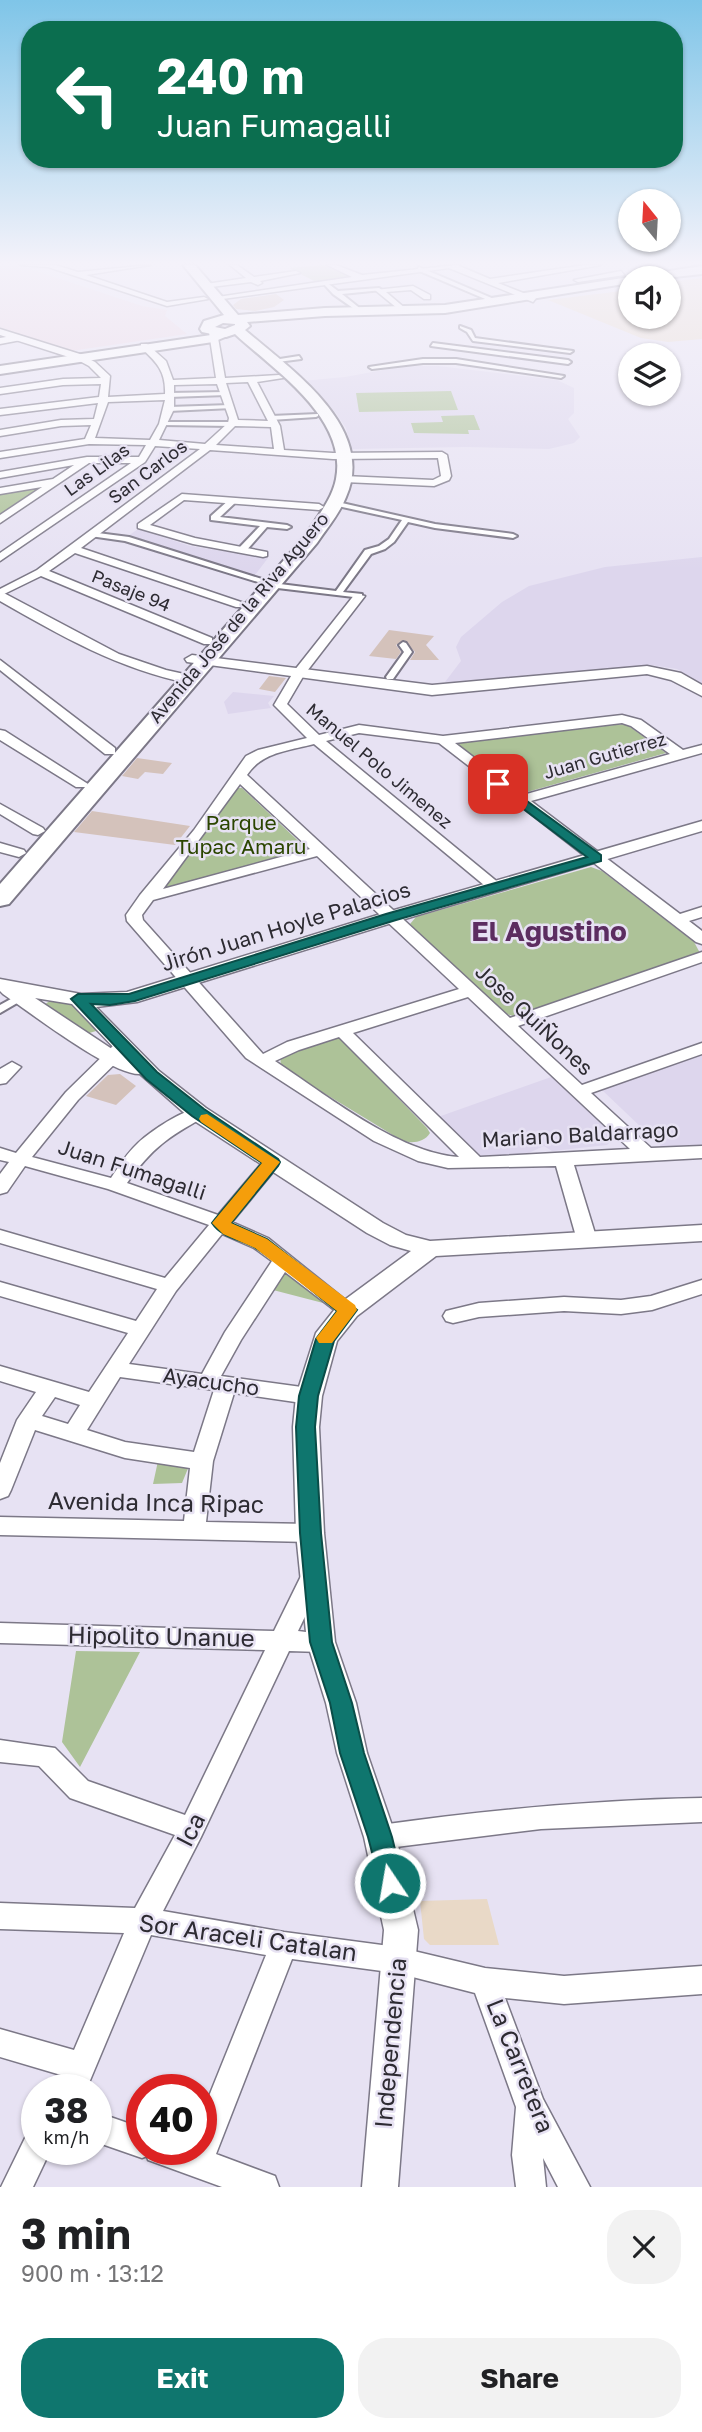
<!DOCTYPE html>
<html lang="en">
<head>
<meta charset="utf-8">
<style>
	:root { --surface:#fff; --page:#f2f2f2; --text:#202124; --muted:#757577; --accent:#0f766e }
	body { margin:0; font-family:"Golos Text",sans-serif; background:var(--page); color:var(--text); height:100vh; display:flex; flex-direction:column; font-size:26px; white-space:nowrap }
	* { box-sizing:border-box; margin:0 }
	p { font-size:23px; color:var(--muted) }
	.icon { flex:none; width:38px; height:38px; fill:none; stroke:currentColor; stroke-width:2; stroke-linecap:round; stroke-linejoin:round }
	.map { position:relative; height:2187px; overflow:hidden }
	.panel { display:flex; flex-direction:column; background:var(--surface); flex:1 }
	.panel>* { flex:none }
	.hud { position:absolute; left:21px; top:21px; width:662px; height:147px; border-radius:28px; box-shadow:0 2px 5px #0004; background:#0b6e4f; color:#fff; overflow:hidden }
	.needle { width:46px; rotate:342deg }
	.buttons { position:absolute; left:618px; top:189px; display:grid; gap:14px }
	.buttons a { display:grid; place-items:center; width:63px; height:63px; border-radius:50%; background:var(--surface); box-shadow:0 2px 5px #0004; font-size:35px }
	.speed { position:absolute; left:21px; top:2074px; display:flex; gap:14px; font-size:35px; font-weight:700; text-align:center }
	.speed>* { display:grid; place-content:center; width:91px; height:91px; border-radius:50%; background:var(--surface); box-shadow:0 2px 5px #0004; line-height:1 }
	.speed small { font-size:18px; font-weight:400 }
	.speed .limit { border:10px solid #d22; background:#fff; color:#111 }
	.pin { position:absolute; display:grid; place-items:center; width:60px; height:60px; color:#fff; margin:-30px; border-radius:14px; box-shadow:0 4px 10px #0006 }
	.me { position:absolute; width:77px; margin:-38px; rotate:348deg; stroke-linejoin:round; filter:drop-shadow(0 0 5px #0008) }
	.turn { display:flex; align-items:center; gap:24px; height:147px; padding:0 21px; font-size:32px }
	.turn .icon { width:91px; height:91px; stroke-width:2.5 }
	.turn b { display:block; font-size:49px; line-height:60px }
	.round { display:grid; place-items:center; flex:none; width:74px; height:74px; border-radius:28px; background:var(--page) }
	.head { display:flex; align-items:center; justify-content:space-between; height:119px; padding:0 21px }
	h1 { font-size:42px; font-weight:700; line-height:52px }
	.button { display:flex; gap:14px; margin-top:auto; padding:14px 21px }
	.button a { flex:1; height:80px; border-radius:28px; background:var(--accent); color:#fff; font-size:28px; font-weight:700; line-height:80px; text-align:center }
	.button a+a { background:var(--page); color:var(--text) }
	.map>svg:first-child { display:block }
	.built { fill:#ddd6ed }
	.industrial { fill:#ead4e2 }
	.medical { fill:#e9d9c7 }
	.green { fill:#adc298 }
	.building { fill:#d4c2bb }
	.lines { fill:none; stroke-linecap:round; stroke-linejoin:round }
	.pedestrian-casing { stroke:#7c7887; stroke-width:4 }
	.minor-casing { stroke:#7c7887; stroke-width:3 }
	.tertiary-casing { stroke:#7c7887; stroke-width:3 }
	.secondary-casing { stroke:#7c7887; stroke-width:4 }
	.primary-casing { stroke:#7c7887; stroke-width:4 }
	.pedestrian { fill:#fff; fill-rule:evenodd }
	.minor { fill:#fff; fill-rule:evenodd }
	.tertiary { fill:#fff; fill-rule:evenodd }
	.secondary { fill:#fff; fill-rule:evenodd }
	.primary { fill:#fff; fill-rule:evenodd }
	.route { fill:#0f766e; stroke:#0a4d48; stroke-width:2 }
	.slow { fill:#f59e0b }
	.labels { text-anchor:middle; stroke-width:5; stroke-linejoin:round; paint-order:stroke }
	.far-street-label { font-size:18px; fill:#2d2b32; stroke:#e7e2f3 }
	.park-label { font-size:21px; fill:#2b4500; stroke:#e7e2f3 }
	.street-label { font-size:21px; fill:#2d2b32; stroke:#e7e2f3 }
	.near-street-label { font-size:24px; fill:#2d2b32; stroke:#e7e2f3 }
	.district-label { font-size:28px; font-weight:bold; fill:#5c2d60; stroke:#e7e2f3 }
</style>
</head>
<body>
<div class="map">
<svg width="702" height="2187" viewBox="0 0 702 2187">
	<rect width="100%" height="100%" fill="#e7e2f3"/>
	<path class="built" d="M405 366H438L557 380 574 388V413L568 419 580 437 574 443 549 449 466 447 351 449 346 428 335 412 302 381 345 377Z
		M138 529 190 546 268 558 255 575 128 536Z
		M702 557V684L677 669 651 665 467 685 445 682 461 661 456 647 461 637 502 602 529 586 605 567Z
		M233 692 274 696 268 703 271 708 228 714 224 702Z
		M702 1054V1147L664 1149 602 1090Z
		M554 1076 612 1132 613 1139 607 1145 552 1151 544 1146 522 1156 491 1158 474 1154 438 1117Z"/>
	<path class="industrial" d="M0 265H18L142 306 167 310 165 316 187 334 64 352 0 327Z"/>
	<path class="medical" d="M702 278V339L668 342 641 338 548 300 630 290V317H668L669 282Z
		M487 1899 499 1945H430L424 1939 420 1901Z"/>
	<path class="green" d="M323 265 350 277 316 282 289 268Z
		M451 391 458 410 359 412 356 393Z
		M474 415 480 430H468L469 434 414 433 411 423 443 422 441 416Z
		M47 485 0 516V492Z
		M626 724 666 753 520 794 453 744 456 740Z
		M236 788H242L309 851 167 889 162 886Z
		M591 867 602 871 694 942 700 953 513 1016 503 1013 410 924 416 917Z
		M51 1000 72 1002 97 1029 96 1031 86 1034 44 1005Z
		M337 1035 427 1128 430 1133C424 1143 410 1144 401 1140L281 1067 280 1055Z
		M283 1272 327 1304 273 1290Z
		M158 1461 189 1466 182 1483 153 1484Z
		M76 1651 140 1652 80 1767 62 1742Z"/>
	<path class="building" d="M276 294 284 300 274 307 255 311 236 309 233 305 241 299Z
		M389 630 434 636 426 645 439 660H410L415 652 404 640 396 645 401 652 396 659 369 656Z
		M269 676 286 678 275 692 259 689Z
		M137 758 172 763 163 774 145 772 138 779 122 776Z
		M92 811 190 826 175 845 74 832Z
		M120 1074 136 1086 116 1105 86 1096 108 1075Z"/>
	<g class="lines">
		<defs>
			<path id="pedestrian" d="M419 267 494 299 495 300 490 301 417 270Z
				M322 282H326L338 291 379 288 382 290 342 294 362 310 360 313 333 294Z
				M460 326 471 330 475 338 573 351 570 353 473 341 467 332 460 328Z
				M433 343 568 360 571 362 568 364 431 346Z
				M299 356 301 359 270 363 267 361Z
				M423 359H456L564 376 561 378 456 363H423L372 369 369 367Z
				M225 392 227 395 169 397 166 395 169 393Z
				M230 405 232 406V408L169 411 166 409 169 407Z
				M318 414V416L316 417 271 420 268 418 271 416Z
				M164 422H232L235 424 232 426 162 425V423Z
				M230 499 237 501 220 517 287 525 291 527 287 529 267 527 245 552H239V548L260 526 211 520V516Z
				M333 501 435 524 513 534 517 536 513 538 435 528 408 522 394 542 385 549 371 554 343 592 362 594V598L269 587 268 585 272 583 336 591 365 550 379 546 389 539 402 520 333 505Z
				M90 532 129 537 265 580 258 582 125 541 90 536Z
				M403 642 406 643 412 652 393 679H387L386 677 404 652 399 645Z
				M20 994 24 995 26 997 24 999 0 1013V1005Z"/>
			<path id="minor" d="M20 265H55L78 272 150 265 86 275 167 302 204 297 208 299 167 306 48 267Z
				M230 265H237L254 277 296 271 300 273 260 281 262 283 258 285 251 282 203 288 206 284 246 278Z
				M327 265H336L362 275 457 265 490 279 585 265H601L498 283 536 298 533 302 449 268 215 300 211 298 352 277Z
				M621 271 624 275 578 282 574 280Z
				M413 286 430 295V299H424L411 290 386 292 406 309 403 313 375 290Z
				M213 330 217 332 225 378 279 375 283 378 257 382 280 426 284 450 333 453 442 452 447 455 451 476 449 480 434 486 344 482 339 479 344 476 433 480 441 476 438 458 333 459 210 450 81 548 244 603V607H236L75 553 49 571 212 638V644H204L41 576 0 596V589L37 570 200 449 155 446 145 462 0 561V553L131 463H89L0 523V515L42 487 0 494V488L53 479 74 465 0 478V472L87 457H139L146 445 89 444 0 458V452L85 439 91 425 61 426 0 436V430L61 420 94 419 98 403 0 415V409L99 397 101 384 63 385 0 394V388L63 379 101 378 89 366 76 359 79 354 95 362 110 376 108 397 165 394C166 372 157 362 141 348V344H147L166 361 173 380 216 378 209 332ZM248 382 268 421 238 420 226 383ZM217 384 229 418 228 423 205 444 159 440 174 409V385ZM165 400 159 424 150 440 95 438 108 402ZM235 426 271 427 274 449 216 445Z
				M18 335 21 340 0 344V338Z
				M182 494 319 504 324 507 319 510 184 500 150 525 195 538 267 552V556L263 557 193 544 138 528V524Z
				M355 594 365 596 304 675 287 704 319 735 359 725 443 736 622 715 641 720 683 750 702 745V753L531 801 680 914 702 907V917L689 921 702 931V944L696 942 439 743 359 733 326 741 500 884 503 887 500 890H490L314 744C288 751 262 752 247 775L510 1018 702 952V962L518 1026 582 1085 702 1043V1054L591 1093 651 1148 702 1146V1158L574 1165 597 1240 594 1245H580L577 1240 556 1166 448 1168 418 1161 374 1141 246 1058 127 921 126 915 140 895 194 830 246 756 258 750 307 738 274 705 294 671ZM622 723 631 726 670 754 523 795 455 743ZM240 784 310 849 163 889ZM317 856 459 989 287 1042 263 1054 143 920 142 915 153 900ZM468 997 630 1149 480 1157 353 1033ZM339 1037 459 1157C398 1153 325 1094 275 1061L299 1050Z
				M0 660 115 748V754H105L0 670Z
				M0 730 5 731 88 784 86 787H76L0 740Z
				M0 804 43 828 45 831 38 835 33 834 0 814Z
				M0 843 24 850 26 853 19 857 0 852Z
				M122 1042 128 1043 130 1047 128 1051 78 1100 32 1157 111 1178C119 1166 127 1153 138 1143 150 1132 188 1105 204 1109L207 1113 204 1117C167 1138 153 1147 127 1183L218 1215 266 1158H278L281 1162 278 1166 232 1222 268 1238 358 1310 355 1315H341L285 1272 241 1340 221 1376 309 1388 316 1391 320 1396 316 1401 309 1404 234 1393 213 1461 206 1522 310 1524 318 1527 321 1533 318 1539 310 1542 0 1535V1517L184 1521 190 1468 125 1458 35 1430 11 1490 8 1496 0 1499V1463L17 1420 36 1392 0 1381V1366L89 1392 128 1333 0 1296V1282L136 1321 157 1289 0 1243V1230L165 1278 209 1225 108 1189 25 1166 7 1192 0 1194V1174L9 1162 0 1160V1148L16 1153 66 1092 116 1043ZM222 1234 254 1248 272 1261 225 1332 202 1374 129 1364 176 1291ZM120 1377 214 1390 194 1452 125 1442 87 1430ZM55 1397 80 1405 68 1424 42 1416Z
				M12 1062 21 1067 6 1083 0 1084V1069Z
				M702 1280V1294L652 1310 621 1314 564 1311 479 1317 453 1323 446 1321 443 1316 446 1311 479 1303 564 1297 621 1300 651 1296Z
				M313 1566 321 1568 325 1575 298 1631 330 1635 333 1642 330 1649 321 1652 289 1651 201 1837 163 1911 284 1932 397 1947 485 1968 564 1976 702 1966V1994L564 2004 505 1998 543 2099 590 2187H558L543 2158 546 2187H516L512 2155 516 2107 475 1993 397 1973 292 1959 216 2154 275 2176 279 2187H222L148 2160 147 2156 142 2158 96 2142V2112L142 2128V2149H201V2116L266 1955 151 1935 86 2090H54L61 2075 0 2057V2029L74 2050 124 1933 0 1929V1903L135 1908 175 1835 70 1798 39 1766 0 1762V1740L55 1748 88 1781 185 1815 265 1650 0 1643V1623L274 1631 305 1568Z
				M702 1798V1822L541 1829 380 1849 371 1846 367 1837 371 1828 380 1825C487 1810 594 1800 702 1798Z
				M37 2132V2149H51L33 2187H1L26 2136Z"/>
			<path id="tertiary" d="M0 329 83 355 84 357 75 359 0 335Z
				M0 591 119 654 166 670 193 676 195 679 188 683C119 669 61 636 0 601Z
				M192 655 432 685 647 666 681 673 702 685V696L671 680 647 674 432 695 187 662 185 659Z
				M702 821V831L398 921 137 1002 96 1007 159 1071 206 1108 383 1223 406 1235 430 1241 702 1225V1241L436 1256 357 1316 337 1341 322 1396 319 1427 324 1533 335 1642 356 1703 367 1753 396 1837 418 1930 398 2187H362L384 1930 364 1837 337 1753 326 1703 307 1642 296 1533 293 1427 296 1396 316 1333 339 1304 411 1251 390 1245 367 1233 190 1118 140 1074C111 1075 31 1013 3 994L0 991V979L81 994 127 992 384 913ZM35 998 72 1004 119 1053H118Z"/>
			<path id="secondary" d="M226 330 230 331V335L213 342 0 374V366L211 335Z"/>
			<path id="primary" d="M183 265H195L238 315 325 308 445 305 702 266V274L665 278H630V283L445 313 325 316 247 322 250 326 245 330C290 369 377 427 346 497 340 513 327 528 317 543L9 904 0 906V884L305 536C316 518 332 500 336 479 348 418 274 370 235 334L226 337 202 332 200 329 204 321 224 315ZM223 323 235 324V325L225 329 215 327Z"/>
		</defs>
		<use href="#pedestrian" class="pedestrian-casing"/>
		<use href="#minor" class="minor-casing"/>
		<use href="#tertiary" class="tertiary-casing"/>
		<use href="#secondary" class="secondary-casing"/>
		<use href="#primary" class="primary-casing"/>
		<use href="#pedestrian" class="pedestrian"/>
		<use href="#minor" class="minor"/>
		<use href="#tertiary" class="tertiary"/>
		<use href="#secondary" class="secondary"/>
		<use href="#primary" class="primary"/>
	</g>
	<linearGradient id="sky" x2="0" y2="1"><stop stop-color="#7fc5e8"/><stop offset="0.46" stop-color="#f4f2fa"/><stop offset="1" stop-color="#f4f2fa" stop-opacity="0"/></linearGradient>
	<rect width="702" height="571" fill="url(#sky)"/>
	<path class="route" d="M498 780 601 855V861L396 920 135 1001 110 1005 91 1004 157 1072 204 1109 278 1159 280 1162 278 1166 231 1223 267 1239 357 1310 334 1341 318 1396 315 1427 321 1533 332 1642 352 1703 364 1753 392 1837 403 1883 399 1891 390 1895 382 1891 368 1837 340 1753 330 1703 310 1642 300 1533 296 1427 299 1396 316 1339 337 1311C311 1291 282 1263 254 1247 240 1239 222 1238 212 1223L215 1219 262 1163 192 1116 146 1079 71 999 78 994H129L386 914 587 857 493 786 492 784Z"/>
	<path class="slow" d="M207 1114 280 1162 231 1223 267 1239 355 1305 357 1310 332 1343H319L316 1338 337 1311 255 1248 223 1234 212 1223 262 1163 201 1122 199 1119 201 1115Z"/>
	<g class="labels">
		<g class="far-street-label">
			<text transform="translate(97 470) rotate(-36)" y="6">Las Lilas</text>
			<text transform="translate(148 472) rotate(-37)" y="6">San Carlos</text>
			<text transform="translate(131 591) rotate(22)" y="6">Pasaje 94</text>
			<text transform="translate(239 618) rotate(-50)" y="6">Avenida José de la Riva Aguero</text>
			<text transform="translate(605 756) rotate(-16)" y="6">Juan Gutierrez</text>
			<text transform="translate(379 766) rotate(40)" y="6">Manuel Polo Jimenez</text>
		</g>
		<g class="park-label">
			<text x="241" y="830">Parque<tspan x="241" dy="24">Tupac Amaru</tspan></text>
		</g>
		<g class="street-label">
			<text transform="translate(286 927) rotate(-17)" y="7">Jirón Juan Hoyle Palacios</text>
			<text transform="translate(534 1020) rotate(43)" y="7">Jose QuiÑones</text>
			<text transform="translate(580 1135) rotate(-3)" y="7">Mariano Baldarrago</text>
			<text transform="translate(132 1170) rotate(18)" y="7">Juan Fumagalli</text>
			<text transform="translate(211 1382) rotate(8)" y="7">Ayacucho</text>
		</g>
		<g class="near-street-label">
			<text transform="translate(156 1503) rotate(1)" y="8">Avenida Inca Ripac</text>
			<text transform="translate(161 1637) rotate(1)" y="8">Hipolito Unanue</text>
			<text transform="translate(191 1830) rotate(-63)" y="8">Ica</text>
			<text transform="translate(248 1938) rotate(8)" y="8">Sor Araceli Catalan</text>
			<text transform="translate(391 2043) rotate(-85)" y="8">Independencia</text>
			<text transform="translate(520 2066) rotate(68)" y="8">La Carretera</text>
		</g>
		<g class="district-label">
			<text x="549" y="941">El Agustino</text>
		</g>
	</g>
</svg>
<div class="buttons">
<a><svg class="needle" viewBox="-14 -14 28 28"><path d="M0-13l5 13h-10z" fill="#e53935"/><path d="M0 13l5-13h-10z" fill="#757577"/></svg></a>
<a><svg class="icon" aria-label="sound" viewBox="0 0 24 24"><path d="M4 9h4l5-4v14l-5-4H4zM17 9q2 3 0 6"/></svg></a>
<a><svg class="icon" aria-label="layers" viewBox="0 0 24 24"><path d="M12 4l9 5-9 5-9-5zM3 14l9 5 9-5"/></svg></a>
</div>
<div class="speed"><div>38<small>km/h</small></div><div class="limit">40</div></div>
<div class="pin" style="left:498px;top:784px;background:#d93025"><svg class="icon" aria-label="arrive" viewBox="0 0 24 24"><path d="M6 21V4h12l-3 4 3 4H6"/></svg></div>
<svg class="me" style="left:390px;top:1883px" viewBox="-20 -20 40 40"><circle r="17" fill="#0f766e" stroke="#fff" stroke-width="3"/><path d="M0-11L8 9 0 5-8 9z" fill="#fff"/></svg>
<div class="hud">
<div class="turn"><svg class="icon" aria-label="left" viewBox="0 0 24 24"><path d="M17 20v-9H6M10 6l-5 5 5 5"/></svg><div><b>240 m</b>Juan Fumagalli</div></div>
</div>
</div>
<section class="panel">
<div class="head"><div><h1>3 min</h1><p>900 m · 13:12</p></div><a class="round"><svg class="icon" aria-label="close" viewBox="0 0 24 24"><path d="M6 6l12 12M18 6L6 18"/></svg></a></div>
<div class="button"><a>Exit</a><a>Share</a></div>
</section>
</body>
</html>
